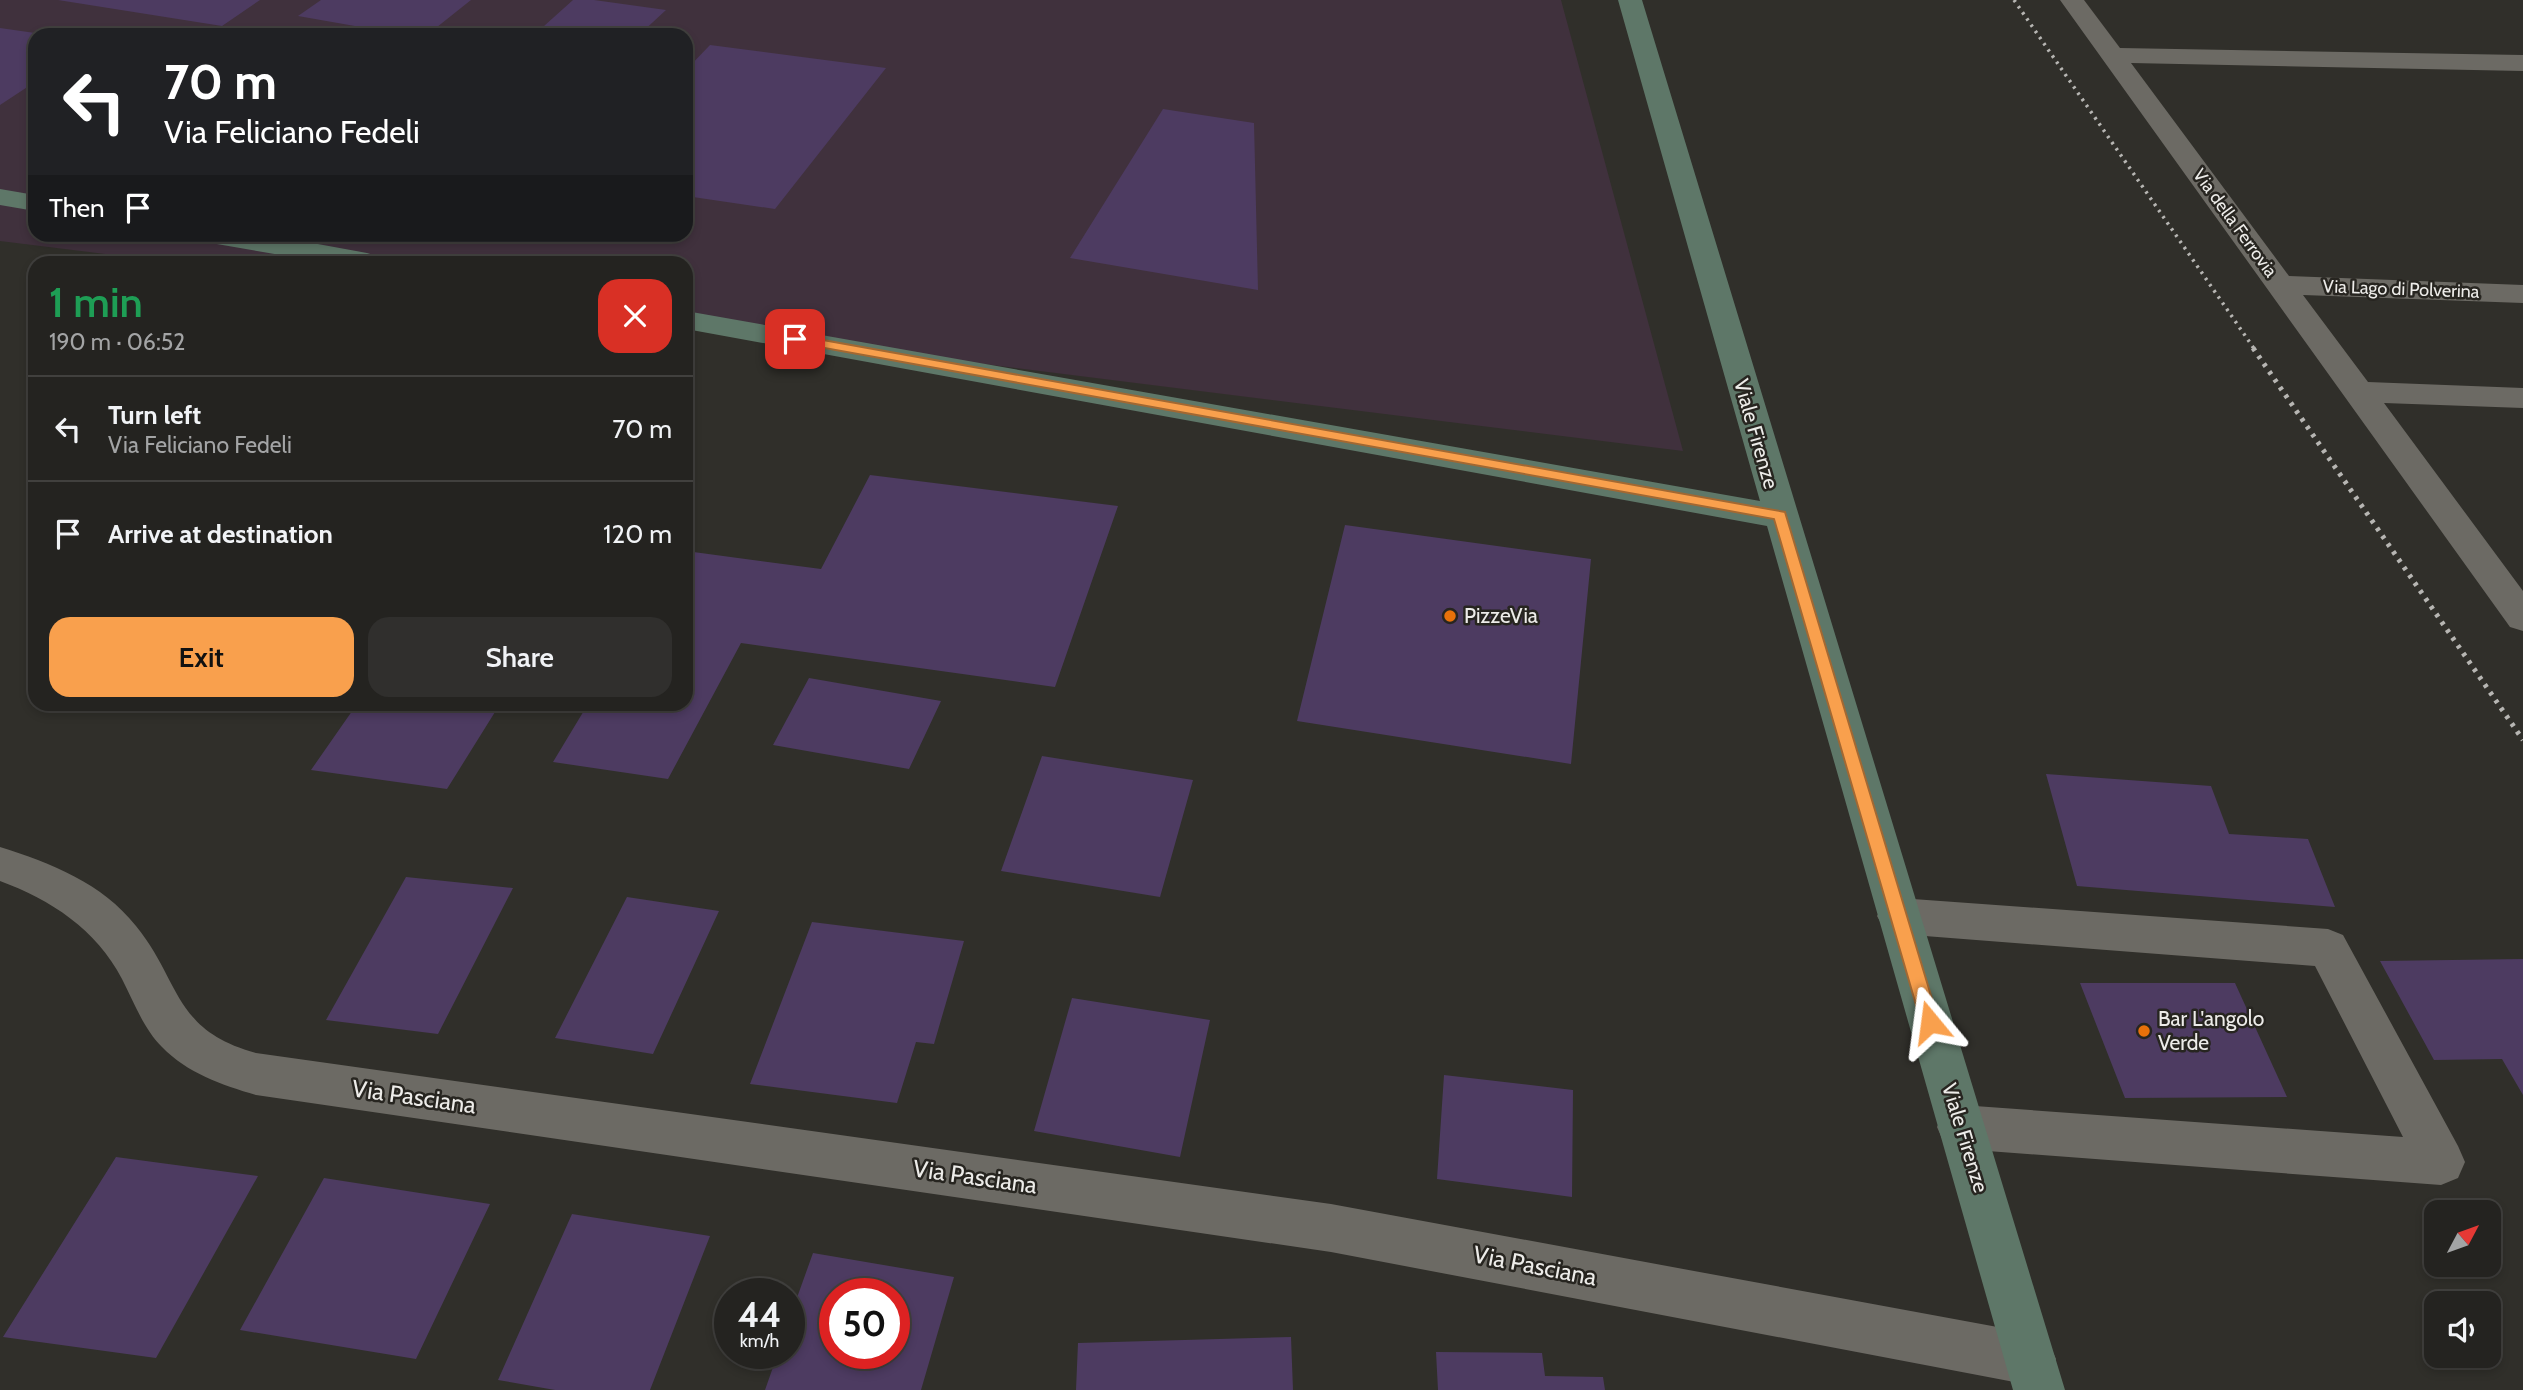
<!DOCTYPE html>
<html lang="en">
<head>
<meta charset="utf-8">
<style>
	:root { --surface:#242320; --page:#302f2d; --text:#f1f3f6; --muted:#a3a4a5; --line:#41403e; --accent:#f9a04d }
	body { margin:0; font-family:Cabin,sans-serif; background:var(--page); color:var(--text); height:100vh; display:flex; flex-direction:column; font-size:26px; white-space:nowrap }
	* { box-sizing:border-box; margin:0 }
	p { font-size:23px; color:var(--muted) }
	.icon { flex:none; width:38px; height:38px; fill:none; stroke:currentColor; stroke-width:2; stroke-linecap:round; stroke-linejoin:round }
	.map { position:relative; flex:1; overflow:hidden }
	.details { position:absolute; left:28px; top:256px; width:665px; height:455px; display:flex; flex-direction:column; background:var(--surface); border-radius:21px; box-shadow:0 4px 10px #0003,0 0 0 2px var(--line) }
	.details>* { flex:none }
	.guide { position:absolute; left:28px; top:28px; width:665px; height:214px; border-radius:21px; box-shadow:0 4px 10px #0003,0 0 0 2px var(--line); background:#202124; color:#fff; overflow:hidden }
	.needle { width:46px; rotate:49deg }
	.tools { position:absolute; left:2424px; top:1200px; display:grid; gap:14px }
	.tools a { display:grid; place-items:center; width:77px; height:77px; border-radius:14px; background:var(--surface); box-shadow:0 4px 10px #0003,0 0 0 2px var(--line); font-size:35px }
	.speed { position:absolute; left:714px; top:1278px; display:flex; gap:14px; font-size:35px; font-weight:700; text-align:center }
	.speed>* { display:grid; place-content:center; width:91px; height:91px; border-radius:50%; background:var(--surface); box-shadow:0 4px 10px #0003,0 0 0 2px var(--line); line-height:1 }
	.speed small { font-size:18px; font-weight:400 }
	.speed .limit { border:10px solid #d22; background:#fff; color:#111 }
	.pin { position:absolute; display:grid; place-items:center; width:60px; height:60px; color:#fff; margin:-30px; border-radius:14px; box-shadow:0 4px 10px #0006 }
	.me { position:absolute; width:77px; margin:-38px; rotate:344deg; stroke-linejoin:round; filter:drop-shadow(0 0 5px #0008) }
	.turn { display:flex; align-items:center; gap:24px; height:147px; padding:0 21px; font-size:32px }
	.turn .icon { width:91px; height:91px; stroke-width:2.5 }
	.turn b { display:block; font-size:49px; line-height:60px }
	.then { display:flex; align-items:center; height:66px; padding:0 21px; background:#0003; gap:14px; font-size:26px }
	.round { display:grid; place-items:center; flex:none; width:74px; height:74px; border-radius:21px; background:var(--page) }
	.overview { display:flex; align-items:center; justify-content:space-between; height:119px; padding:0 21px }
	h1 { font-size:42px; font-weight:600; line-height:52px; color:#1e9e55 }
	.primary-button { display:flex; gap:14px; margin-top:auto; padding:14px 21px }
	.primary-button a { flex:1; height:80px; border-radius:21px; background:var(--accent); color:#111; font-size:28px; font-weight:600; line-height:80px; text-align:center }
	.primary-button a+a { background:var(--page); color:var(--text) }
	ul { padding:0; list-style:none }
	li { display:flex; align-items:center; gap:21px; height:105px; padding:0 21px; border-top:2px solid var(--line) }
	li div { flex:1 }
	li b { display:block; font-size:26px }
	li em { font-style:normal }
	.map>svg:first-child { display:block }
	.industrial { fill:#40313d; fill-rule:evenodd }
	.building { fill:#4d3b61; fill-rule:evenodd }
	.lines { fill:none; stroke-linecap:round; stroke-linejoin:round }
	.lane { fill:#6c6a64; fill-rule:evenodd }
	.street { fill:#6c6a64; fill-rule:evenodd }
	.secondary { fill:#5e7768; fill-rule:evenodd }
	.rail-far1 { stroke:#b7b6b3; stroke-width:3.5; stroke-dasharray:2.5 5; stroke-linecap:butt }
	.rail { stroke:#b7b6b3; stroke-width:5; stroke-dasharray:3.5 6; stroke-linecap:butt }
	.route { fill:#f9a04d; stroke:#a26832; stroke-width:2 }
	.food-dot { fill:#e8710a; stroke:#272520; stroke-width:2.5 }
	.labels { text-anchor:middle; stroke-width:5; stroke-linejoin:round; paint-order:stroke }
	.far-street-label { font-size:18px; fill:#edece9; stroke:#272520 }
	.street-label { font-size:21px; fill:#edece9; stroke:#272520 }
	.poi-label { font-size:21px; fill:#edece9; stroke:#272520; text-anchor:start }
	.near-street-label { font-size:24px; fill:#edece9; stroke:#272520 }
</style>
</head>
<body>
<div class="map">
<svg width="2523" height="1390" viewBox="0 0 2523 1390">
	<rect width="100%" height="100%" fill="#302f2a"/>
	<path class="industrial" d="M0 0H1561L1683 451 686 327V262H170L0 241ZM35 35H686V234H35Z"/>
	<path class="building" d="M58 0H260L222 26Z
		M321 0H471L427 35H406L298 16Z
		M573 0H594L666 10 639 35H534Z
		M0 28 35 33V82L0 105Z
		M710 45 886 68 775 209 686 196V70Z
		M1163 109 1254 123 1258 290 1070 258Z
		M870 475 1118 506 1055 687 741 643 668 779 553 762 588 704H686V551L821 569Z
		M1345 525 1591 559 1571 764 1297 721Z
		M809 678 941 701 909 769 773 745Z
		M357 704H500L447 789 311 770Z
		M1042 756 1193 780 1160 897 1001 871Z
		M2046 774 2211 786 2229 834 2308 839 2335 907 2077 886Z
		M406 877 513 888 438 1034 326 1020Z
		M627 897 719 911 653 1054 555 1038Z
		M812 922 964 941 934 1044 916 1042 897 1103 750 1084Z
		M2523 959V1095L2502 1059 2434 1060 2380 961Z
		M2080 983H2235L2287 1097 2125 1098Z
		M1072 998 1210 1020 1180 1157 1034 1131Z
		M1444 1075 1573 1090 1572 1197 1437 1179Z
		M116 1157 258 1176 156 1358 3 1337Z
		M324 1178 490 1204 416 1359 240 1330Z
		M572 1214 710 1236 650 1390H555L498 1380Z
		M813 1253 954 1277 921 1390H765L778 1353H789V1320ZM835 1293H894V1353H835Z
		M1291 1337 1293 1390H1076L1078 1343Z
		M1436 1352 1542 1353 1545 1376 1603 1377 1605 1390H1438Z"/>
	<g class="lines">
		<path class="lane" d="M1899 898 2328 929 2343 935 2458 1146 2465 1162 2458 1178 2441 1185 1961 1149 1944 1143 1937 1127 1944 1111 1961 1105 2403 1137 2315 966 1899 934 1884 929 1877 916 1884 903Z"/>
		<path class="street" d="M2060 0H2084L2120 48 2523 55V71L2131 63 2289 276 2523 285V303L2303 295 2368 382 2523 388V408L2384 403 2523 591V631L2510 627Z
			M0 847C51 863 102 883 136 926 181 981 172 1030 256 1053L1331 1204 2030 1333 2048 1341 2056 1359 2048 1377 2030 1385 1331 1252 256 1095C222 1085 187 1073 162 1047 143 1028 134 1002 122 979 96 929 51 900 0 881Z"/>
		<path class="secondary" d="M1618 0H1642L2065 1390H2013L1767 526 686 329V311L1760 501Z
			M0 189 35 195V211L0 205Z
			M197 234H263L367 253 377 256 382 262H321L211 243 201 240Z"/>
		<path class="rail-far1" d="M2014 0 2255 350"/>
		<path class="rail" d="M2253 348 2523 740"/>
	</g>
	<path class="route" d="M795 335 1785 512 1939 1022 1937 1028 1930 1030 1923 1028 1921 1022 1774 519 791 342V336Z"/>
	<g class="food-dot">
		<circle cx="1450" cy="616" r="7"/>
		<circle cx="2144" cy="1031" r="7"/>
	</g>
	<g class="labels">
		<g class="far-street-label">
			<text transform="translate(2235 223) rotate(54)" y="6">Via della Ferrovia</text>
			<text transform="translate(2401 289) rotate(2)" y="6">Via Lago di Polverina</text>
		</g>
		<g class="street-label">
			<text transform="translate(1756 434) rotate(74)" y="7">Viale Firenze</text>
			<text transform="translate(1965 1138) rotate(73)" y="7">Viale Firenze</text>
		</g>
		<g class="poi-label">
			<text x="1464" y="623">PizzeVia</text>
			<text x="2158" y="1026">Bar L'angolo<tspan x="2158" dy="24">Verde</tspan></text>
		</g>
		<g class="near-street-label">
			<text transform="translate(414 1097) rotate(8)" y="8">Via Pasciana</text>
			<text transform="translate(975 1177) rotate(8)" y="8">Via Pasciana</text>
			<text transform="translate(1535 1266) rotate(11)" y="8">Via Pasciana</text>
		</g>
	</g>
</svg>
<div class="tools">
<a><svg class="needle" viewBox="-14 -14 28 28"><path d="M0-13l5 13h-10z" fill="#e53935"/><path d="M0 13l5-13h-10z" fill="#a3a4a5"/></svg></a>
<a><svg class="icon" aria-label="sound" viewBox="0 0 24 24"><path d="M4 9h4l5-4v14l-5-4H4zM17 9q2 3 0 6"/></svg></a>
</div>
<div class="speed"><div>44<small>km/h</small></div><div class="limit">50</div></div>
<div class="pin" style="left:795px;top:339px;background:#d93025"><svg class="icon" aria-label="arrive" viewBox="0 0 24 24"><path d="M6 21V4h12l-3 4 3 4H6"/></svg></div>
<svg class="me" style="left:1930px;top:1022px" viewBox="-20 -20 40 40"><path d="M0-17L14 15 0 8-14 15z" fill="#f9a04d" stroke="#fff" stroke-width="4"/></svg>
<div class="guide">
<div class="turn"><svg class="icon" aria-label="left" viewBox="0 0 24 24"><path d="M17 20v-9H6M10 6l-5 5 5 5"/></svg><div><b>70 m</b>Via Feliciano Fedeli</div></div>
<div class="then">Then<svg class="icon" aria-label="arrive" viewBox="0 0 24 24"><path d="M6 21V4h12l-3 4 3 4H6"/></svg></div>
</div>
<section class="details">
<div class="overview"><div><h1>1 min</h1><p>190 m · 06:52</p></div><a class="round" style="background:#d93025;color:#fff"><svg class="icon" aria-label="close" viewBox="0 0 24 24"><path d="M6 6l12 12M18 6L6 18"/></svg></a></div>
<ul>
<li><svg class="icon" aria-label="left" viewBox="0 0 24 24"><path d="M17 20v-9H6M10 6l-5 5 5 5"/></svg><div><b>Turn left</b><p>Via Feliciano Fedeli</p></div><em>70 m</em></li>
<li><svg class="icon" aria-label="arrive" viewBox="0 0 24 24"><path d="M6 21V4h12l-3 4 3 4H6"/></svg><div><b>Arrive at destination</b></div><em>120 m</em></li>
</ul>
<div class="primary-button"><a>Exit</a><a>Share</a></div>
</section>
</div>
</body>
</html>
